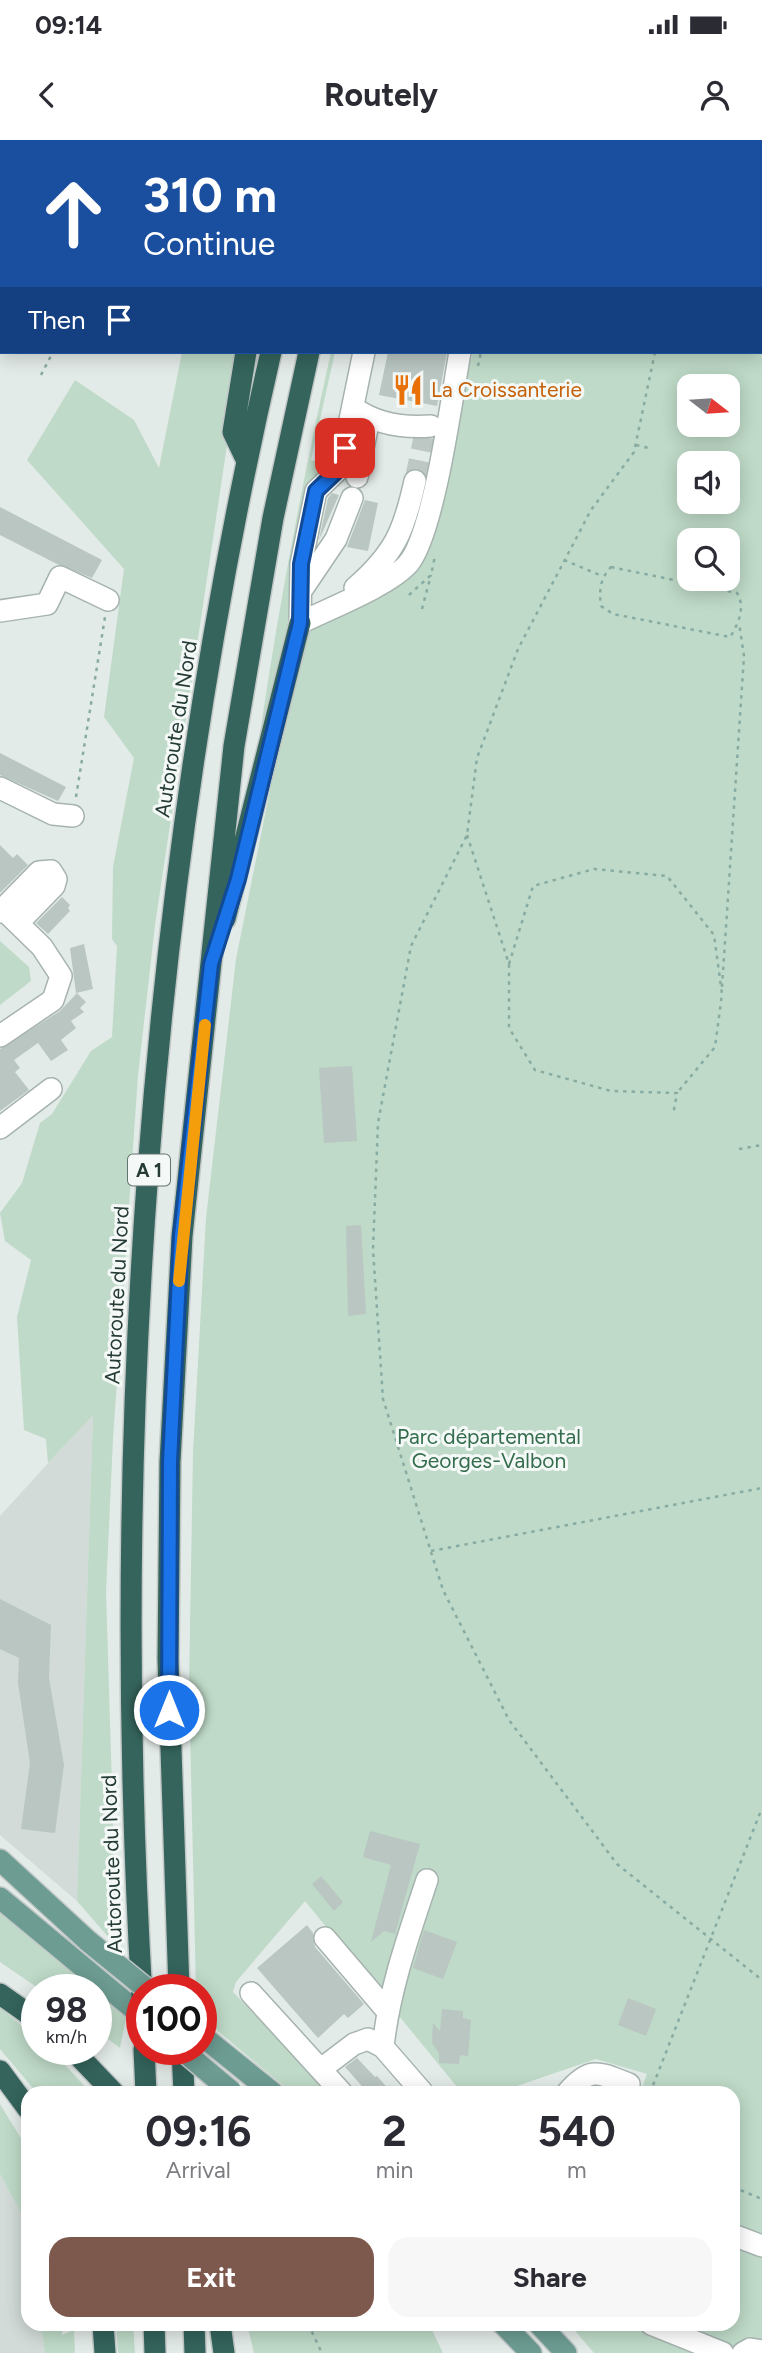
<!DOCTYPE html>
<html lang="en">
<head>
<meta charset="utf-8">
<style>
	:root { --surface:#fff; --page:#f7f7f7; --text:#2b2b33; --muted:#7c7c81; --accent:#7d584c }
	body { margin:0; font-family:Figtree,sans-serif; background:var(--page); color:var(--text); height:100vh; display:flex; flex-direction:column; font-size:26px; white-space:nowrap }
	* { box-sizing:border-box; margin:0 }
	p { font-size:23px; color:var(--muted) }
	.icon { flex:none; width:38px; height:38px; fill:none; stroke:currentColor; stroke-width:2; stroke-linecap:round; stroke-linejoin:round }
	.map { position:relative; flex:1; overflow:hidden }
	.sheet { position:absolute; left:21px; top:1946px; width:719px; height:245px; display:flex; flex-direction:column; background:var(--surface); border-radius:21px; box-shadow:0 4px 18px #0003 }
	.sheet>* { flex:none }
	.banner { position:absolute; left:0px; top:0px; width:763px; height:214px; box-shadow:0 4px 18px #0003; background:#1a4fa0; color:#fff; overflow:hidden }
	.needle { width:46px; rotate:107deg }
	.fabs { position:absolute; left:677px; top:234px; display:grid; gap:14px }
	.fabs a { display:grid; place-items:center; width:63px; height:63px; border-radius:14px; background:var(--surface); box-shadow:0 4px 18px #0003; font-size:35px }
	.speed { position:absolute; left:21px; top:1834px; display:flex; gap:14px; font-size:35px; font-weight:700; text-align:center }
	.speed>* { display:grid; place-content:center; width:91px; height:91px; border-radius:50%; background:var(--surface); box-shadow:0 4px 18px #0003; line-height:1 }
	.speed small { font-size:18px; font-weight:400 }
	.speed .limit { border:10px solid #d22; background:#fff; color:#111 }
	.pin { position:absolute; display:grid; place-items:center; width:60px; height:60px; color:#fff; margin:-30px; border-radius:14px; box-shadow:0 4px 10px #0006 }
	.me { position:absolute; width:77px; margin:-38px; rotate:0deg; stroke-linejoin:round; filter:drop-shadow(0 0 5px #0008) }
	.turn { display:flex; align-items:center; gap:24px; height:147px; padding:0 28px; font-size:32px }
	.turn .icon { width:91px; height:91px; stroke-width:2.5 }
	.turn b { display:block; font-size:49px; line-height:60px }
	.then { display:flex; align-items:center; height:66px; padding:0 28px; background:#0003; gap:14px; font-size:26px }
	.eta { display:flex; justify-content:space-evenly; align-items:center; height:119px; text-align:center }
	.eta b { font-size:42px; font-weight:700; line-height:49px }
	.button { display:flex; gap:14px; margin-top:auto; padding:14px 28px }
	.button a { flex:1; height:80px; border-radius:21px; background:var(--accent); color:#fff; font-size:28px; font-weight:700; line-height:80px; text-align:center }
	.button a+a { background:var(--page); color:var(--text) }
	.status { display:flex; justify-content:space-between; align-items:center; height:49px; padding:0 35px; background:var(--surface); direction:ltr }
	.status svg { height:19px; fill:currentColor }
	header { display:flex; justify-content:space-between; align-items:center; height:91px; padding:0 28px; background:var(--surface); font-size:32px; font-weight:700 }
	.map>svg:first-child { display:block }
	.built { fill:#d2dbd7 }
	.green { fill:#bfdac8; fill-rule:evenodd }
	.building { fill:#b9c6c1 }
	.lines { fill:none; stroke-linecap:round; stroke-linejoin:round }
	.minor-tunnel { stroke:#bdc8c4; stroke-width:21; stroke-dasharray:21 10; stroke-linecap:butt }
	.minor-casing { stroke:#a6b3af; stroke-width:24 }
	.major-casing { stroke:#c2c8c7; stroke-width:24 }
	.highway-casing { stroke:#c2c8c7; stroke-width:24 }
	.path { stroke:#88aba2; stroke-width:2.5; stroke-dasharray:3.5 5; stroke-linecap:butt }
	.minor { stroke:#fff; stroke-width:21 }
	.major { stroke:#6d9c92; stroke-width:21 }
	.highway { stroke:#34645c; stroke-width:21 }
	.major-bridge-casing { stroke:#c2c8c7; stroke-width:24; stroke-linecap:butt }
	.major-bridge { stroke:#6d9c92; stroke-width:21 }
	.route-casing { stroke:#114b97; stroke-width:18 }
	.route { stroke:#1a73e8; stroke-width:12 }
	.slow { stroke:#f59e0b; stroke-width:12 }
	.labels { text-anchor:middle; stroke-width:6; stroke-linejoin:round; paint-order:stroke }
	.shield { fill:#f4f8f6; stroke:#637470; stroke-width:2 }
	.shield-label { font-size:19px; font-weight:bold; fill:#253b36 }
	.food-label { font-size:21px; fill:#c56008; stroke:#f4f8f6; text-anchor:start }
	.street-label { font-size:21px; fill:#253b36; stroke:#f4f8f6 }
	.park-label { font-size:21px; fill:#346d4d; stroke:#f4f8f6 }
</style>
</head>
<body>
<div class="status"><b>09:14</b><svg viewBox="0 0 49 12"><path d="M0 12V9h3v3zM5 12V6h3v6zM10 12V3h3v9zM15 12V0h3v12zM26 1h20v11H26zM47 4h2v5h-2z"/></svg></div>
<header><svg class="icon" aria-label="back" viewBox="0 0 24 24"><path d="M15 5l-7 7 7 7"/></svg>Routely<svg class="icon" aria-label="person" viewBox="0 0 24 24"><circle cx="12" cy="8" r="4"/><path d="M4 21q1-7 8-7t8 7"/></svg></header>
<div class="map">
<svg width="762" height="2213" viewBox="0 0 762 2213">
	<rect width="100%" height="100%" fill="#e3ebe8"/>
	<path class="built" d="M93 1274 77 1761 0 1695V1376Z
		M0 2034 28 2086V2184H41L45 2213H0Z"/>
	<path class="green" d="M406 0H762V2213H594L571 2186 733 2184V1953H640L647 1934 596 1919 496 1953H462L305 1761 236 1842 233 1852 331 1953H292L201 1877V1850H196L189 1548 193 1312 206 1078 236 819 272 640 307 489 412 422 459 273 473 212H761V2ZM690 247H728V285H690ZM690 324H728V362H690ZM690 401H728V439H690Z
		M182 212H241L155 785 138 935 113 1299 106 1452 117 1807 77 1761 93 1275 48 1323 46 1299 24 1290 17 1177 31 1120 5 1101 0 1073 22 1043 40 983 52 974 91 911 112 897 117 806 112 799 113 727 134 618 104 577 124 429 27 320 75 240 134 280 159 328Z
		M331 212H335L311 320 332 325 299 466 258 607C277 474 302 343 331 212Z
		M0 801 29 827 31 841 0 865Z
		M0 1773 92 1850H41L0 1822Z
		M96 1854 126 1878 120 1908 96 1890Z
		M0 1868 37 1898V1909H50L91 1953H37L0 1909Z
		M0 1964 28 2010V2086L0 2034Z
		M41 2184H62V2195L74 2190 75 2213H45Z
		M116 2184H133L135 2213H118Z
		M247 2184H429L443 2213H254Z"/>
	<path class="building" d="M388 212H447L437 266 379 255Z
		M332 353 339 355 319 400 328 358Z
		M365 360 378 363 368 411 347 407Z
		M0 367 102 420 92 438 57 424 0 395Z
		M0 613 66 647 58 661 0 635Z
		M0 705 13 718 17 714 28 725 0 753Z
		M62 757 70 765 68 768 70 771 48 794 36 783Z
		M84 804 93 849 76 853 70 808Z
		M77 853 86 862 80 868 84 872 71 881 76 888 61 900 68 910 51 921 38 903 14 920 20 928 15 932 29 950 0 971V909L60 871Z
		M352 926 357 1001 324 1003 319 928Z
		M361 1085 366 1174 348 1176 346 1086Z
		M0 1459 51 1485 49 1538 64 1625 55 1693 21 1689 30 1623 18 1543 19 1518 0 1509Z
		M370 1691 420 1704 395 1794 384 1791 371 1802 391 1725 363 1717Z
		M321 1736 343 1762 334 1771 312 1744Z
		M307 1785 313 1793 315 1807 364 1864 348 1878 344 1874 318 1898 257 1828Z
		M424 1790 457 1802 443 1839 413 1828Z
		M628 1858 656 1869 646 1896 618 1885Z
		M442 1869 463 1871V1878L471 1880 468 1916 460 1915 459 1924 439 1923V1913L432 1903 433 1883 440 1891Z
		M357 1918 375 1937 377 1936 392 1953H368L345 1927Z"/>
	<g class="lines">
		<path class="minor-tunnel" d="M415 341 424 297"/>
		<defs>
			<path id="minor" d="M239 0 240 2
				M12 2 13 0
				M285 2 286 0
				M0 28 2 24
				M354 268C376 284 404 288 431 286
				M357 337 369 279
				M303 448 336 399 352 358
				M355 448C395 413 404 391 415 341
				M0 471 47 464 60 437 108 460
				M300 483C328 469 388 446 408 424 434 394 452 256 460 212
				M300 483 301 424 316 351 340 328 364 212
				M0 648 53 674 73 676
				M0 772 39 732 51 731 56 739 54 746 18 783
				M0 896 53 860 61 836 42 807 3 769
				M0 988 51 949
				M325 1798 388 1872
				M251 1853 342 1953
				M383 1907C389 1850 409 1794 427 1740
				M321 1929 354 1904 368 1899 383 1907 423 1953
				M567 1953C591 1925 599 1933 629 1944
				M733 2095 762 2106
				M651 2184 723 2213
				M743 2213 750 2209 762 2211"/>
			<path id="major" d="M0 1720 88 1801
				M0 1758 142 1876
				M201 1895 273 1953
				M503 2184 531 2213
				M539 2184 566 2213"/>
			<path id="highway" d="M322 2V0
				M360 2V0
				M398 2V0
				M246 212 233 292 246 319
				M225 779 300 483
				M179 1850 168 1519 170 1322 182 1096 234 606 273 378 309 212
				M0 1854 37 1880
				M142 1858C110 1308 147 749 271 212
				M72 1909 114 1953
				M144 1909 146 1953
				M182 1909 184 1953
				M0 1931 28 1969
				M103 2184 105 2213
				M154 2184 155 2213
				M194 2184 195 2213
				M220 2184 224 2213"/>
		</defs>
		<use href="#minor" class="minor-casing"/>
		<use href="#major" class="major-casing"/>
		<use href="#highway" class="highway-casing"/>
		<path class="path" d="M511 2V0
			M697 2 698 0
			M761 63 762 57
			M761 73 762 74
			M655 212 634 312 591 370 518 509 477 618 467 695 411 806 378 983 373 1109 383 1259 443 1450 509 1580 617 1724 762 1840
			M478 226 481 212
			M41 235 53 212
			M636 305 649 308
			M564 420 602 436
			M611 427 737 453C746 467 738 485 730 497L613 474 601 466C599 450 600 439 611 427Z
			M409 455 431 435 435 416
			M422 469 431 435
			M76 657 105 477
			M467 695 509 824V888L535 930 611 951 677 953 673 975
			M509 824 533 746 594 729 667 736 714 795 722 854 715 907 677 953
			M722 847 744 516 739 483
			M739 1009 762 1005
			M431 1411 762 1348
			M650 1953 762 1668
			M733 2047 762 2059
			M308 2184 322 2213"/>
		<use href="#minor" class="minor"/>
		<use href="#major" class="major"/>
		<use href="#highway" class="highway"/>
		<defs>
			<path id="major-bridge" d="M88 1801 148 1850
				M181 1909 232 1952"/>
		</defs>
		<use href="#major-bridge" class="major-bridge-casing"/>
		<use href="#major-bridge" class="major-bridge"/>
	</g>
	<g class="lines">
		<defs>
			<path id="route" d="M169 1570 170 1322 181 1096 211 824 238 739 300 483 301 424 316 351 340 328 345 308"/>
		</defs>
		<use href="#route" class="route-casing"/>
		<use href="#route" class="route"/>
		<path class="slow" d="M179 1141 205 885"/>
	</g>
	<defs>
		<symbol id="restaurant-bare" viewBox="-9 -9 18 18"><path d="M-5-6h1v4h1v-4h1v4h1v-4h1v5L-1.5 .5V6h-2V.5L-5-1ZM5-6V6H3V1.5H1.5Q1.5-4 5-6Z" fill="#e8710a" stroke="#f4f8f6" stroke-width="2.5" paint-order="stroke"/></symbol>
	</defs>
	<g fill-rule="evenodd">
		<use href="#restaurant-bare" x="386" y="228" width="44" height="44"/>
	</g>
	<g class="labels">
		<rect class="shield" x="128" y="1014.5" width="42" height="31" rx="5"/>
		<g class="shield-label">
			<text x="149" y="1037">A 1</text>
		</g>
		<g class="food-label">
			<text x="431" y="257">La Croissanterie</text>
		</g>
		<g class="street-label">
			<text transform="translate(176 589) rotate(-81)" y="7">Autoroute du Nord</text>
			<text transform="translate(117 1155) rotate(-87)" y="7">Autoroute du Nord</text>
			<text transform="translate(112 1724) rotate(-92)" y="7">Autoroute du Nord</text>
		</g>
		<g class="park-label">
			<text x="489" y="1304">Parc départemental<tspan x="489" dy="24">Georges-Valbon</tspan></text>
		</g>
	</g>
</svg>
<div class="fabs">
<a><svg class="needle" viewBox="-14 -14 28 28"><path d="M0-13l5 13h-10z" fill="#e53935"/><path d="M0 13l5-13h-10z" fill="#7c7c81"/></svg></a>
<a><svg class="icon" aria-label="sound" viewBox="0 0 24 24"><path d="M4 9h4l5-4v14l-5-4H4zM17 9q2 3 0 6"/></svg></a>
<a><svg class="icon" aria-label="search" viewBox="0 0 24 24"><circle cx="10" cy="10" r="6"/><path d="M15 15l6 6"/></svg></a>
</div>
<div class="speed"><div>98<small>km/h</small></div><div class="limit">100</div></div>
<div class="pin" style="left:345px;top:308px;background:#d93025"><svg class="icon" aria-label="arrive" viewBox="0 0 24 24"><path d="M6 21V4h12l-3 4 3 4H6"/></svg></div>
<svg class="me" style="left:169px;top:1570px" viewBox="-20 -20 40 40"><circle r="17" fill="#1a73e8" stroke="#fff" stroke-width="3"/><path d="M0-11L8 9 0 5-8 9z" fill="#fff"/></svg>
<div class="banner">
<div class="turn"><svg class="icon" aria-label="ahead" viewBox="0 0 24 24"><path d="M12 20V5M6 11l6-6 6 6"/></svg><div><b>310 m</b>Continue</div></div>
<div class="then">Then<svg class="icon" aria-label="arrive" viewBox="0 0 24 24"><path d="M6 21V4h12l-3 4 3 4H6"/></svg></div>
</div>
<section class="sheet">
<div class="eta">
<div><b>09:16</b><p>Arrival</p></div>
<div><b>2</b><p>min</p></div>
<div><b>540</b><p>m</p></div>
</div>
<div class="button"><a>Exit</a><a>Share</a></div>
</section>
</div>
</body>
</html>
